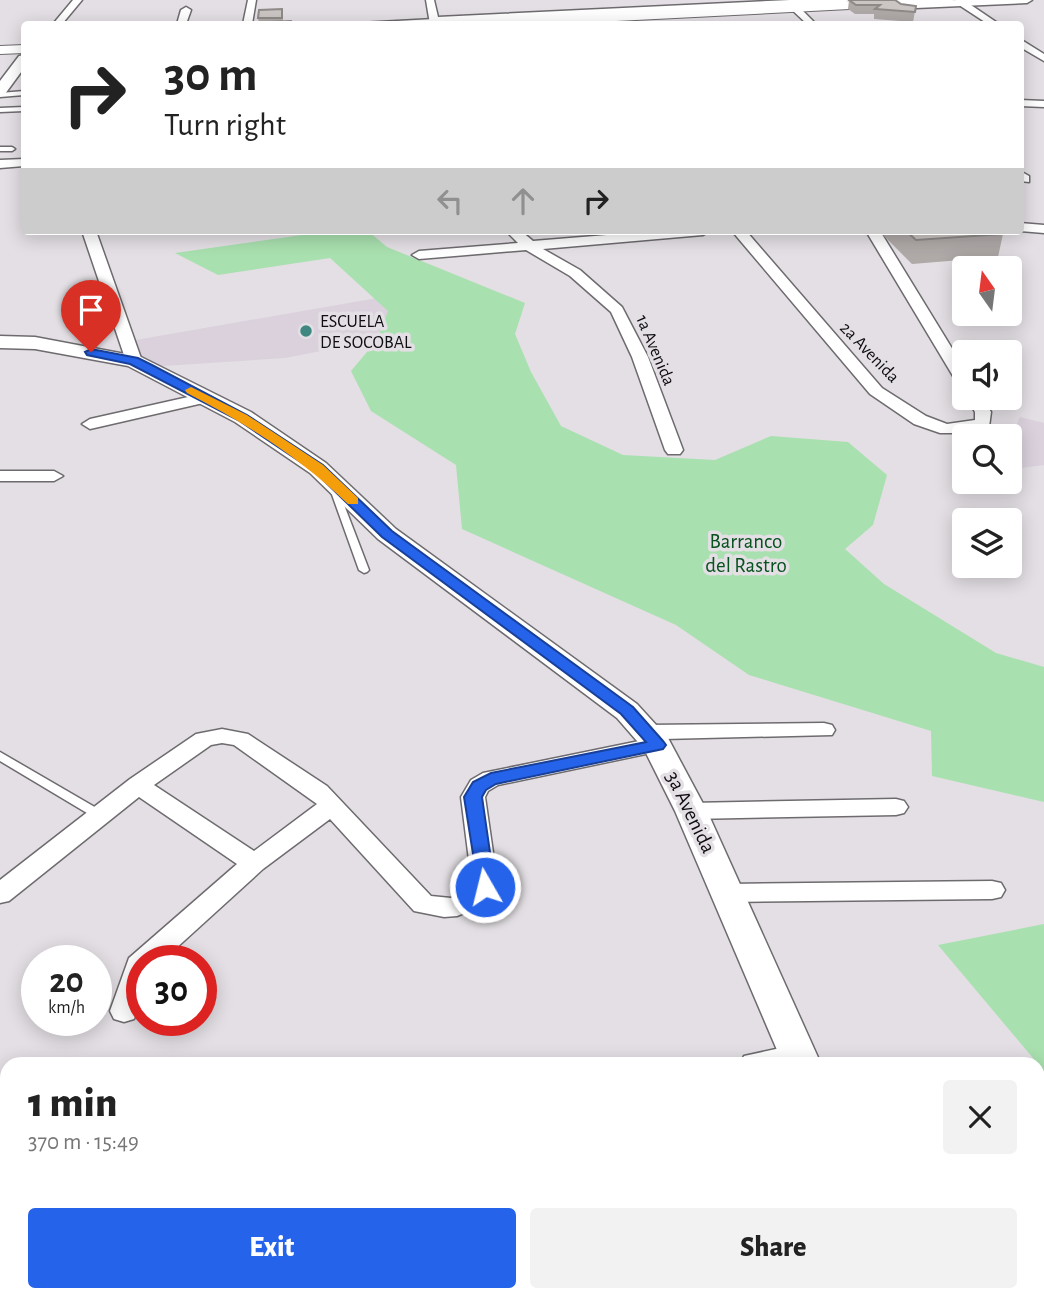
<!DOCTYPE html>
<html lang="en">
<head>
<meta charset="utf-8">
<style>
	:root { --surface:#fff; --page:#f2f2f2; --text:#222; --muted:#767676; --accent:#2563eb }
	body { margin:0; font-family:"Alegreya Sans",sans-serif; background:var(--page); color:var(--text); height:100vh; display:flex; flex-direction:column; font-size:26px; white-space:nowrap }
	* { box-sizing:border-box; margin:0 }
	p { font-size:23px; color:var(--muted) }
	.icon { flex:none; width:38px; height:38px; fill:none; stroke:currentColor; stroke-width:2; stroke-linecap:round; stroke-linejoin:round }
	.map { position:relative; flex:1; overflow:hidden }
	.side { position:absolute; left:0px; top:1057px; width:1045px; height:245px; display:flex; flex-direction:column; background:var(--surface); border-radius:21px 21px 0 0; box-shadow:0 4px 18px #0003 }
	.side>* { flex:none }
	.hud { position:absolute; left:21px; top:21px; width:1003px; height:214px; border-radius:7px; box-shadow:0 4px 18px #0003; background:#fff; color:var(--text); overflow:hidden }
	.needle { width:46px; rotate:346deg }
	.buttons { position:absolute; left:952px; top:256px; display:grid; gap:14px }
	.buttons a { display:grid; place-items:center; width:70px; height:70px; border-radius:7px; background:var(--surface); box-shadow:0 4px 18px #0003; font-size:35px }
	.speed { position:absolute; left:21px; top:945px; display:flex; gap:14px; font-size:35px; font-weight:700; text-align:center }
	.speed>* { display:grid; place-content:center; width:91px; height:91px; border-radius:50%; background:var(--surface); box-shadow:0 4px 18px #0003; line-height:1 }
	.speed small { font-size:18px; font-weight:400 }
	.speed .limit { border:10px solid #d22; background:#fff; color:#111 }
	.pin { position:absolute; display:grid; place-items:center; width:60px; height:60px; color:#fff; margin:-72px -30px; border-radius:50% 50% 50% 0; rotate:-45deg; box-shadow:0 0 7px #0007 }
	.pin .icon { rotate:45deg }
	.me { position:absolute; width:77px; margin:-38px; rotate:352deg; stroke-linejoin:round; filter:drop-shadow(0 0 5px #0008) }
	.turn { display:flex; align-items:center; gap:24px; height:147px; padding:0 28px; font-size:32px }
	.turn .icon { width:91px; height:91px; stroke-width:2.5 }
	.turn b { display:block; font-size:49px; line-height:60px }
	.lanes { display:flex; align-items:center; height:66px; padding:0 28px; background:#0003; justify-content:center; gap:35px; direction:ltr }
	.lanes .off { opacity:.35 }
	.round { display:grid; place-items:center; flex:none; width:74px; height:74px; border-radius:7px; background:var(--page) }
	.overview { display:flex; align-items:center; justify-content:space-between; height:119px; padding:0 28px }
	h1 { font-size:42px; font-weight:800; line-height:52px }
	.button { display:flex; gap:14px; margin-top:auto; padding:14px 28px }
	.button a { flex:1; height:80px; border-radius:7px; background:var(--accent); color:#fff; font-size:28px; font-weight:800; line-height:80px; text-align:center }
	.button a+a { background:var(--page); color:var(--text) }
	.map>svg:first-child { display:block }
	.built { fill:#dad1dc }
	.green { fill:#a9e0af }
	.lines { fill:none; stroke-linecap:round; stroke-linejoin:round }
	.service-casing { stroke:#6e6b6f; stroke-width:3 }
	.minor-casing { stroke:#6e6b6f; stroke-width:3 }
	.tertiary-casing { stroke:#6e6b6f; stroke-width:3 }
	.secondary-casing { stroke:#6e6b6f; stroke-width:3 }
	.primary-casing { stroke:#6e6b6f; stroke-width:2 }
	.service { fill:#fff; fill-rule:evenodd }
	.minor { fill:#fff; fill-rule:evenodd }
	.tertiary { fill:#fff; fill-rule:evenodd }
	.secondary { fill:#fff; fill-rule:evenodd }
	.primary { fill:#fff; fill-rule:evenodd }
	.wall { fill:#afa9a8 }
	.building { fill:#cbc5c3; stroke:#8e8a88; stroke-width:2 }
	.route { fill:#2563eb; stroke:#184099; stroke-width:2 }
	.slow { fill:#f59e0b }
	.poi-dot { fill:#418781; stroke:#e3dfe4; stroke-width:2.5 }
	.labels { text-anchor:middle; stroke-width:7; stroke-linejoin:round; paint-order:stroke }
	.far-poi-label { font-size:18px; fill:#0e0d0f; stroke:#e3dfe4; text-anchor:start }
	.far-street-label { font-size:18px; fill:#0e0d0f; stroke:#e3dfe4 }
	.park-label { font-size:21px; fill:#07521f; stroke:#e3dfe4 }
	.street-label { font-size:21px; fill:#0e0d0f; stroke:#e3dfe4 }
</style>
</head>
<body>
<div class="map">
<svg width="1044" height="1302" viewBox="0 0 1044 1302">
	<rect width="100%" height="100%" fill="#e3dfe4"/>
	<path class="built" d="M429 289 468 322 285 358 148 367 130 341Z
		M1020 417 1044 423V465L1021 468 1010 459V436H981L976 432 998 433 1016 426Z"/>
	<path class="green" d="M298 231H368L387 247 525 303 515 334 531 372 561 426 623 455 715 460 771 436 848 442 887 475 873 525 845 549 884 584 996 653 1044 667V802L932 776 931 731 749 675 676 625 462 529 456 465 371 411 351 371 377 340 388 311 330 258 218 275 175 253 302 235Z
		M1044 924V1077L1038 1064 938 945Z"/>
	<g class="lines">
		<defs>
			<path id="service" d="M434 19 436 21 358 24 360 23Z
				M24 91V95L0 97V93Z
				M24 107V111L0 112V108Z
				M0 147H12L15 149 12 151H0Z
				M334 486 338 489 369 570 367 572 364 573 359 570 330 489Z
				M0 752 105 813 107 816 105 819H97L0 761Z"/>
			<path id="minor" d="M73 0H82L62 24H53Z
				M248 0H256L252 24H243Z
				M426 0H434L438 17 790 0H849L845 3 439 24H430Z
				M962 0 965 1 999 24H988L959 5 958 3Z
				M796 6 799 7 816 24H807L791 9Z
				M186 7 191 10 186 24H177L181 10Z
				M1020 39 1044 54V61L1020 47Z
				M1020 100 1044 101V107L1020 106Z
				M0 160 24 159V166L0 168Z
				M1020 171 1029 176V182L1020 181Z
				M1020 223 1044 225V233L1020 231Z
				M82 231H96L142 361 140 364 134 366 126 361Z
				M506 231H521L533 241 656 231H710L703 235 543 249 580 270 622 307 648 357 683 450 680 454H668L665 450 632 357 611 312 570 276 526 250 419 259 412 255 419 251 518 243Z
				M732 231H746L882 388 926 416 947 424 975 420V412L966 397H982L991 412 989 427 967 433H940L914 424 870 394Z
				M866 231H880L964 368V386L956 381Z
				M206 393 212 395 214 398 212 401 90 429 82 424 90 419Z
				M0 471H54L63 476 54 481H0Z
				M824 723 832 725 835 730 832 735 663 739 668 745 665 750 498 785 488 791 485 797 498 887 479 907 457 916 444 917 414 911 330 819 263 869 162 961H142V998L134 1019 124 1022 114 1019 110 1011 129 958 237 864 139 797 9 901 0 903V880L130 779 196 734 222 729 248 734 327 786 431 896 451 898 472 884 461 797 471 780 483 773 649 739 640 737 637 732 640 727 648 725ZM222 743 234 745 317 804 254 851 154 785 211 745Z
				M896 799 904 801 908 807 904 813 896 815 691 819 683 817 679 811 683 805 691 803Z
				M992 881 1001 883 1005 890 1001 897 992 899 729 902 720 900 716 893 720 886 729 884Z
				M799 1044 809 1048 813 1056 809 1064H740L744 1056Z"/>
			<path id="tertiary" d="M957 0H1032L1027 3 916 8 911 5 916 2Z"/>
			<path id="secondary" d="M24 55V68L5 94 0 95V81L19 56Z
				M0 336 35 337 141 357 251 412 326 463 396 529 637 704 668 738 707 811 821 1064H783L675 811 644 749 617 718 378 539 310 473 235 422 128 366 35 349 0 348Z
				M870 1295H914L916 1302H872Z"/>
			<path id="primary" d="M870 0H954L947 4 557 24H479L486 20Z
				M24 45V53L0 54V46Z"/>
		</defs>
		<use href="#service" class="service-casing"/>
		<use href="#minor" class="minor-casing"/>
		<use href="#tertiary" class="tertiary-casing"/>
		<use href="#secondary" class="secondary-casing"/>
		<use href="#primary" class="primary-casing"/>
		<use href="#service" class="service"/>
		<use href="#minor" class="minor"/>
		<use href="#tertiary" class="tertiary"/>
		<use href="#secondary" class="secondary"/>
		<use href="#primary" class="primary"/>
	</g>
	<path class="wall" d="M849 0 901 4 916 6 913 22 874 19V14H855L848 9Z
		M282 9 283 22 259 23 258 18Z
		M879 231H1000L1003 234 998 257 912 264Z"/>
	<path class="building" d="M849 0H895L901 4 916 6 915 12 875 9 880 5H856Z
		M282 9V18H258L259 10Z
		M291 21 292 24H224Z
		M373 22 374 24H327V23Z
		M906 231H1000L1003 234 916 240Z"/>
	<path class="route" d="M91 349 138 358 152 365 247 415 323 465 392 531 633 707 663 741 666 745 663 749 496 784 486 790 482 797 495 887 492 892H479L464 797 473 782 491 773 646 742 621 714 382 537 314 471 238 420 130 364 87 355 85 352Z"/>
	<path class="slow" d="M191 387 247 415 323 465 358 498V504H348C299 457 247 424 187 393L185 390Z"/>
	<circle class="poi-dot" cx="306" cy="331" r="7"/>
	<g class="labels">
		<g class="far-poi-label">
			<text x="320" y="327">ESCUELA<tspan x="320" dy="21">DE SOCOBAL</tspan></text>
		</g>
		<g class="far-street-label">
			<text transform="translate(656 350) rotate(67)" y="6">1a Avenida</text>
			<text transform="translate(870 352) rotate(46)" y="6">2a Avenida</text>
		</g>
		<g class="park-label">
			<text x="746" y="548">Barranco<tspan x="746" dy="24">del Rastro</tspan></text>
		</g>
		<g class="street-label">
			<text transform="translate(691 812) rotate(64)" y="7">3a Avenida</text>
		</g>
	</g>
</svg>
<div class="buttons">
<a><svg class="needle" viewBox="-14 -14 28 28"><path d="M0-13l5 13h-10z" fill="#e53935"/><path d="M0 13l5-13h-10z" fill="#767676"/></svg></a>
<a><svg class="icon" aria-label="sound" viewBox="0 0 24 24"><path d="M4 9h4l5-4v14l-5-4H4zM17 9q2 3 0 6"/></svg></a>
<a><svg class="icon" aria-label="search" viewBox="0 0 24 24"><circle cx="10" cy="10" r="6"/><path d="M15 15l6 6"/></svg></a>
<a><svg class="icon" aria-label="layers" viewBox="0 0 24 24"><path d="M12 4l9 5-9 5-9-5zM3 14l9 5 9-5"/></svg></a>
</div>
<div class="speed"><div>20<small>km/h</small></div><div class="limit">30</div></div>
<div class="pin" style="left:91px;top:352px;background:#d93025"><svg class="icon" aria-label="arrive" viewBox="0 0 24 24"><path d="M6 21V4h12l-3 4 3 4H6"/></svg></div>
<svg class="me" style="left:485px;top:887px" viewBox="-20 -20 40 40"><circle r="17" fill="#2563eb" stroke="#fff" stroke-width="3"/><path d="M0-11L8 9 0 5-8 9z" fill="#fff"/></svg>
<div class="hud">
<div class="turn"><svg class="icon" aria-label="right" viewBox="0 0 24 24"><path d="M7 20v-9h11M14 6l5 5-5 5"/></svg><div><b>30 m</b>Turn right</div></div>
<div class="lanes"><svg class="icon off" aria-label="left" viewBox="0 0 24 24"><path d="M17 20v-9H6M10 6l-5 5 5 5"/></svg><svg class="icon off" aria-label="ahead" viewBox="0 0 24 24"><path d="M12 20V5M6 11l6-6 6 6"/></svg><svg class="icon" aria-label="right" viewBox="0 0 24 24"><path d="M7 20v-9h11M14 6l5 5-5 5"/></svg></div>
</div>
<section class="side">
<div class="overview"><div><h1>1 min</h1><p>370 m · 15:49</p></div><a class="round"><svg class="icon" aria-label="close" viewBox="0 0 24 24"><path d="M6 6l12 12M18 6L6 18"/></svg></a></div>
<div class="button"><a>Exit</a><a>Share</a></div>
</section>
</div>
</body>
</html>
